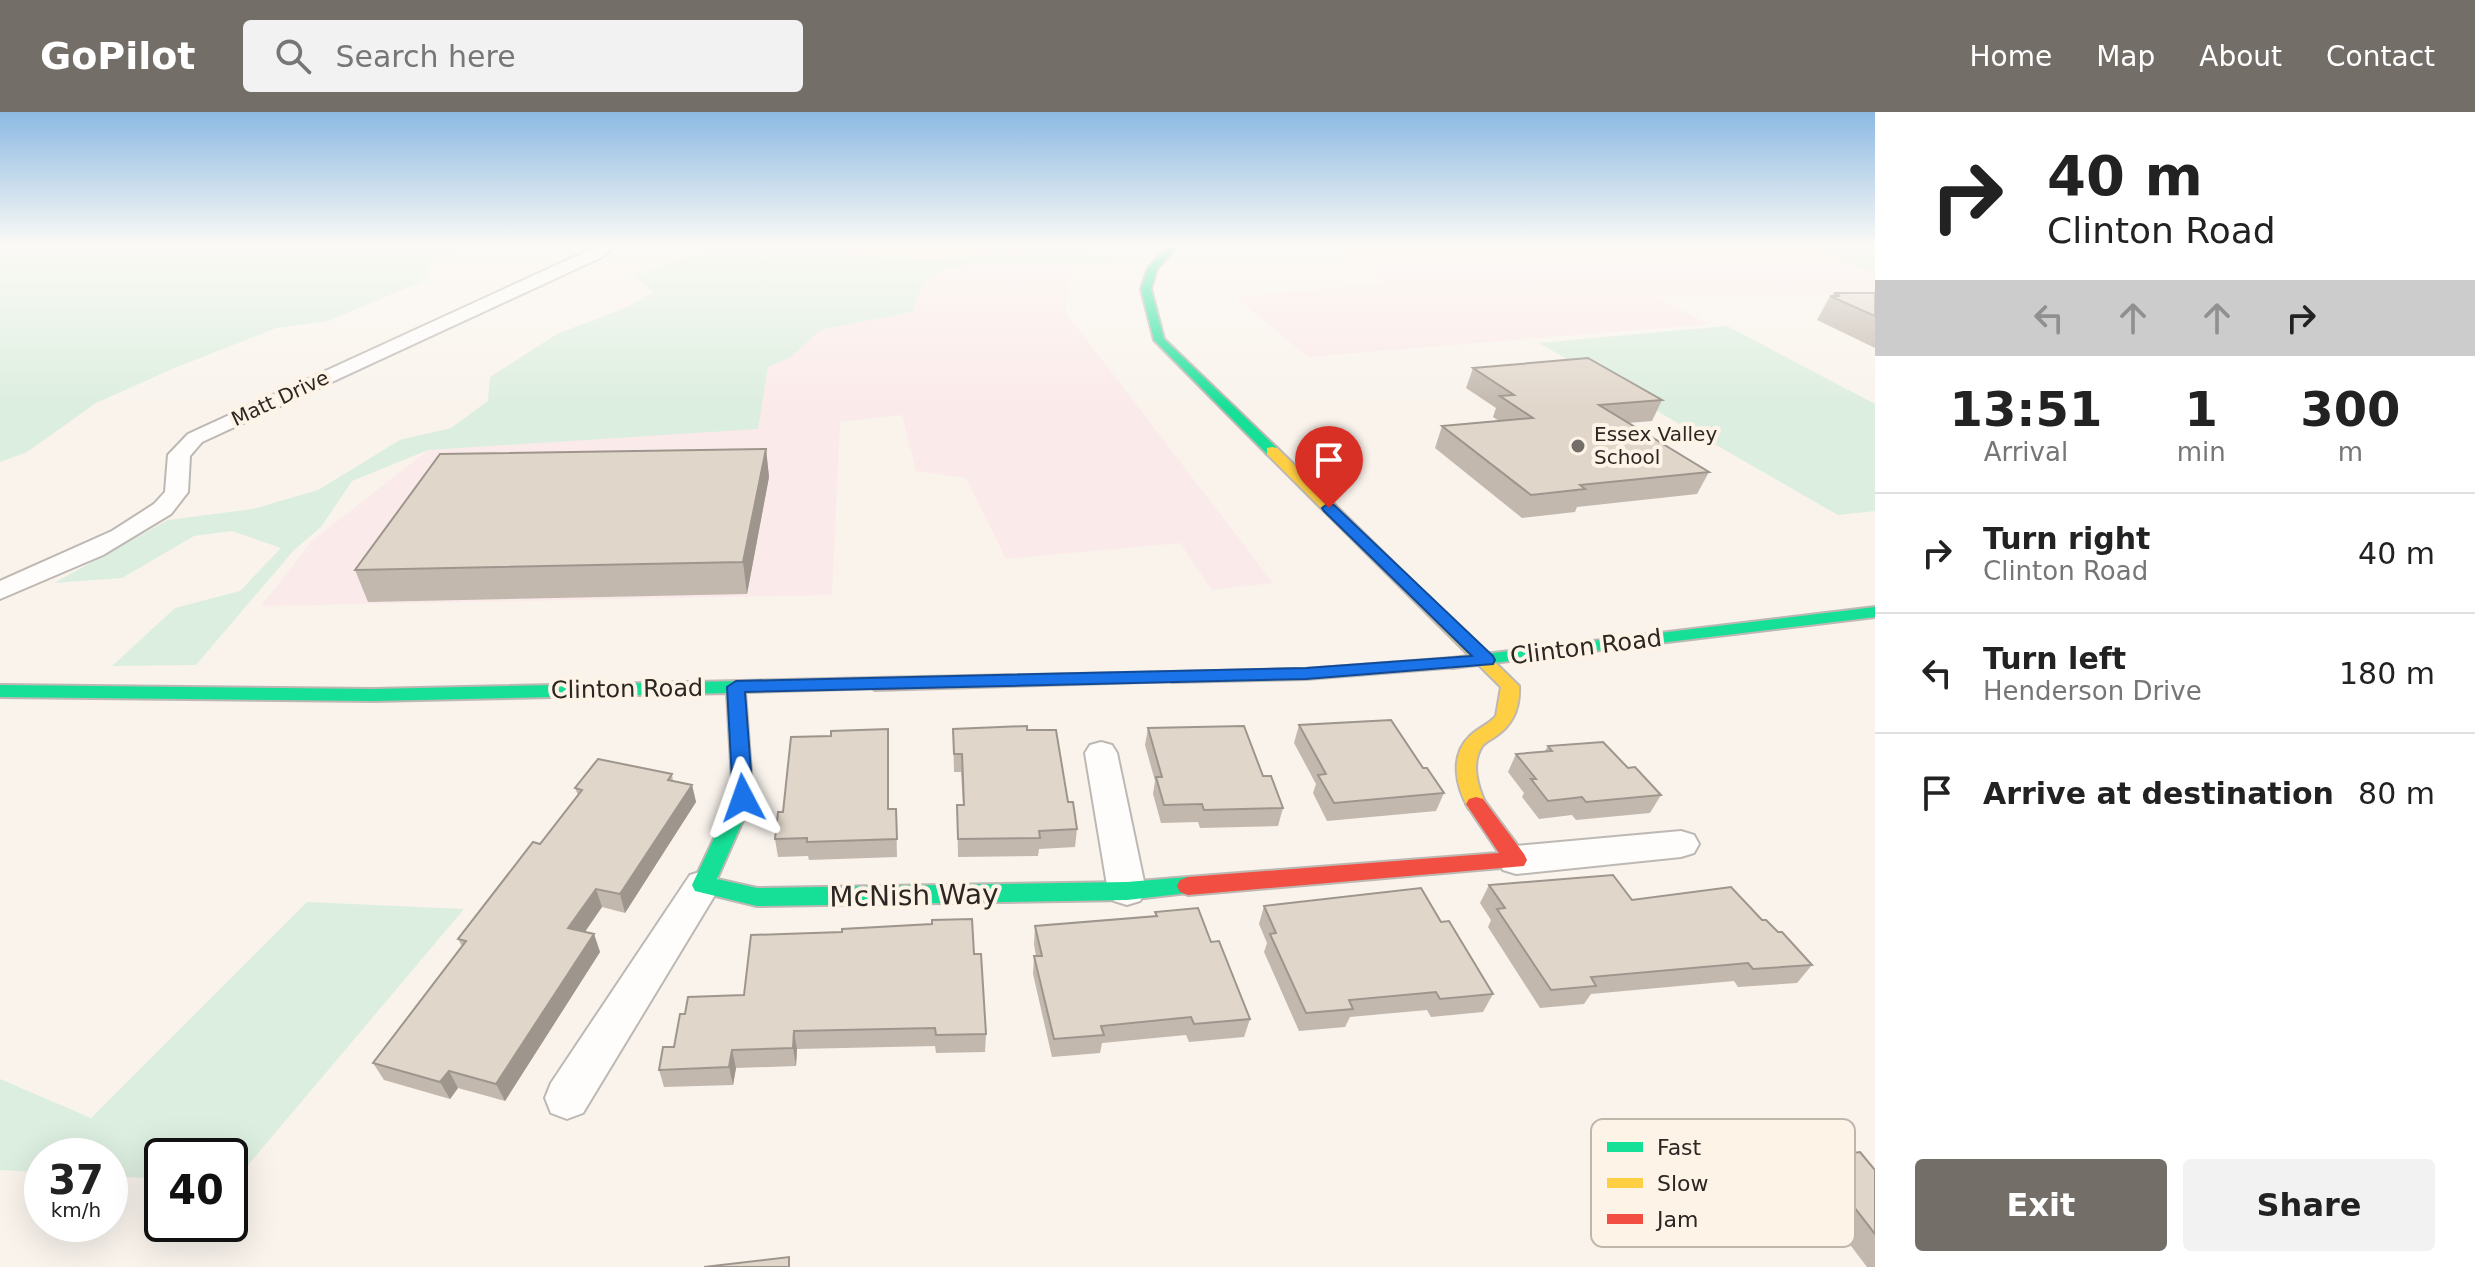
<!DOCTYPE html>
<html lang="en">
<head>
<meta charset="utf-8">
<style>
	:root { --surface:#fff; --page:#f2f2f2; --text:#222; --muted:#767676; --line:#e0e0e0; --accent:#746e69 }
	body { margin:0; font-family:"DejaVu Sans",sans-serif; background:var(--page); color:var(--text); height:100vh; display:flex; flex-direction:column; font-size:30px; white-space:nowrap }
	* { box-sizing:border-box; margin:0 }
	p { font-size:26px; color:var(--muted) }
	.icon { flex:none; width:44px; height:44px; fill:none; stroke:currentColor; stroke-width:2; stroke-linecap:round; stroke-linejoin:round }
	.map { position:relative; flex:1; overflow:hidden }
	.side { display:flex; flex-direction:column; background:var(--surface); width:600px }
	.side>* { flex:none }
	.banner { background:#fff; color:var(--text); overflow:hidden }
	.speed { position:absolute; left:24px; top:1026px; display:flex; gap:16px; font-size:40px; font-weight:700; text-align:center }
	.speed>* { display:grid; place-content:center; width:104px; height:104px; border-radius:50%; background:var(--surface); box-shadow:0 8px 32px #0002; line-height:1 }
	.speed small { font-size:20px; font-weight:400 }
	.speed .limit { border:4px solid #111; border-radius:12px; background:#fff; color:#111 }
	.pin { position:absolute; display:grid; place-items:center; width:68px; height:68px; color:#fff; margin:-82px -34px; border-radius:50% 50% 50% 0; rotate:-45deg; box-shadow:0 0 8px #0007 }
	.pin .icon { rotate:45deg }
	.me { position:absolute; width:88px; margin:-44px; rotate:356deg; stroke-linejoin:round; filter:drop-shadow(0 0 6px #0008) }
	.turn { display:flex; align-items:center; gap:28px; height:168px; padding:0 40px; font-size:36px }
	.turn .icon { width:104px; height:104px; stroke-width:2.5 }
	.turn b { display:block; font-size:56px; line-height:68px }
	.lanes { display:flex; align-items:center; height:76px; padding:0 40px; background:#0003; justify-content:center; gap:40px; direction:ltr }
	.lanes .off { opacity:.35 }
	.eta { display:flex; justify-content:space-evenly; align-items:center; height:136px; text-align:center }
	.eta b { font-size:48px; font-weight:800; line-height:56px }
	.cta { display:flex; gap:16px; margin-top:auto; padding:16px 40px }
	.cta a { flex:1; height:92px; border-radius:8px; background:var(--accent); color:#fff; font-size:32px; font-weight:800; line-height:92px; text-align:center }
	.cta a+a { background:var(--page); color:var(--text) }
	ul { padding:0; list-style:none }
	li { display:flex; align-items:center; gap:24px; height:120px; padding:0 40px; border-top:2px solid var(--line) }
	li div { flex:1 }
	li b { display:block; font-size:30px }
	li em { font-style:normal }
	header { display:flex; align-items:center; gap:48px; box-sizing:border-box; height:112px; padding:0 40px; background:var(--accent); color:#fff }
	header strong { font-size:38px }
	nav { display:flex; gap:44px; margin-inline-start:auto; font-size:28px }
	.search { width:560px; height:72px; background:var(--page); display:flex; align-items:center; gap:20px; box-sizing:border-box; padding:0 28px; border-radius:8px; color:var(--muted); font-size:30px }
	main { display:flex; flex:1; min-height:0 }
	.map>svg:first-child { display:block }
	.industrial { fill:#fbeaea }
	.green { fill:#dceedf }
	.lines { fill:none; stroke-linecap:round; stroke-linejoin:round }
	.street-casing { stroke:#bdb8b3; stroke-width:4 }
	.fast-casing { stroke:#bdb8b3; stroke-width:4 }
	.slow-casing { stroke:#bdb8b3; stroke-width:4 }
	.jam-casing { stroke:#bdb8b3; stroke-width:4 }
	.street { fill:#fefdfc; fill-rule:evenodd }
	.fast { fill:#16e098; fill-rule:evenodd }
	.slow { fill:#ffcf43; fill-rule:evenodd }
	.jam { fill:#f24e42; fill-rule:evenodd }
	.wall { fill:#c2b8ae }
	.shaded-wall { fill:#9e968d }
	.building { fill:#e1d6ca; stroke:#9e968d; stroke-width:2 }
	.route { fill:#1a73e8; stroke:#114b97; stroke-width:2 }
	.poi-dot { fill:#746e69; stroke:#fef3e7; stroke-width:3 }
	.labels { text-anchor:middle; stroke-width:8; stroke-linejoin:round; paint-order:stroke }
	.far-street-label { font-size:20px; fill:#2c2723; stroke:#fef3e7 }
	.far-poi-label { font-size:20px; fill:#2c2723; stroke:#fef3e7; text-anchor:start }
	.street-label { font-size:24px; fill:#2c2723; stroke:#fef3e7 }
	.near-street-label { font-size:28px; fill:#2c2723; stroke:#fef3e7 }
	.key { fill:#fef3e7; stroke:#bfb6ac; stroke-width:2 }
	.key-label { font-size:22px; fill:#2c2723 }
</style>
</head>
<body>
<header>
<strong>GoPilot</strong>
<div class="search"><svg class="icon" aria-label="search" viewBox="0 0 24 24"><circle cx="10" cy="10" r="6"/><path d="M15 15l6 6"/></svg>Search here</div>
<nav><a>Home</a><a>Map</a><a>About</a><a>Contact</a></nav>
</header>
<main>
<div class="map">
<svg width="1875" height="1155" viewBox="0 0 1875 1155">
	<rect width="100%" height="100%" fill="#f9f3ec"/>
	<path class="industrial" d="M825 134H1091L1094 140 1072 159 1066 201 1273 471 1212 478 1180 431 1006 447 966 366 916 359 902 303 840 310 832 483 261 494 312 429 428 338 757 316 769 249Z
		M1324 134H1808L1875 163V183L1655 184 1708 212 1308 245 1236 185 1388 170Z"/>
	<path class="green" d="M0 134H486L433 150 426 168 327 209 276 216 172 257 96 291 27 340 0 350Z
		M717 134H825L823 141 937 147 980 143 1132 142 1113 151 974 152 944 157 923 171 912 200 820 218 791 245 768 255 758 317 428 338 352 369 321 415 294 438 196 553 112 554 175 496 240 479 281 436 232 419 194 424 122 466 54 471 168 408 253 397 318 378 400 328 451 316 488 289 490 265 557 222 625 196 653 180 634 164Z
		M1808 134H1875V163Z
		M1727 214 1875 292V399L1838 403 1539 231Z
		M307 790 464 797 233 1071 230 1070V1044H162V1067L110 1064V1044H42V1060L0 1058V967L91 1006Z"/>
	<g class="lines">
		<defs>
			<path id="street" d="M598 134H614L602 145 202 330 190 344 188 380 171 402 103 443 0 487V469L112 419 154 392 165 380 168 343 188 322Z
				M1101 630 1112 633 1117 641 1146 779 1140 789 1127 793 1114 789 1108 779 1085 641 1090 633Z
				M1681 719 1694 723 1699 732 1694 741 1681 745 1516 762 1503 758 1498 748 1503 738 1516 734Z
				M703 759 716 763 721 773 583 1001 567 1007 551 1001 545 986 551 971 690 763Z"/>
			<path id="fast" d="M1169 134H1178L1157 157 1151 177 1164 227 1277 336V342H1267L1154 228 1141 177 1148 156Z
				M1875 495V505L1452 556 1443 551 1452 546Z
				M875 566 881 568 884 572 881 576 745 580 753 686 717 767 757 776 1127 770 1188 765 1196 768 1199 774 1196 780 1127 788 757 794 695 779 692 773 733 686 727 581 373 589 0 585V573L373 577Z"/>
			<path id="slow" d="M1272 335 1277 336 1519 574C1520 595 1514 612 1496 624 1491 628 1484 630 1481 636 1471 653 1478 676 1486 692L1483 697H1469C1456 675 1449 644 1470 624 1478 616 1488 613 1496 604L1501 575 1267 342V336Z
				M1452 546 1458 547 1461 551 1458 555 1306 567 1172 570 1163 565 1172 560 1306 557Z"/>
			<path id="jam" d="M1172 560 1181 565 1178 569 875 578 866 572 875 566Z
				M1476 685 1483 687 1524 742 1527 748 1524 754 1188 783 1180 780 1177 774 1180 768 1188 765 1499 741 1466 692 1469 687Z"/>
		</defs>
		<use href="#street" class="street-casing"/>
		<use href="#fast" class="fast-casing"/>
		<use href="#slow" class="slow-casing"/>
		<use href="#jam" class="jam-casing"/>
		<use href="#street" class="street"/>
		<use href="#fast" class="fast"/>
		<use href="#slow" class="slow"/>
		<use href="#jam" class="jam"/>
	</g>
	<path class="wall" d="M1834 181H1875V236L1817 208 1830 184H1832Z
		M1473 256 1662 288 1652 309 1628 311 1709 360 1697 382 1577 395 1575 400 1522 406 1435 336 1442 314 1499 309 1493 305 1496 296 1466 276Z
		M766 337 769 365 747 482 368 490 355 458Z
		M1299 613 1423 656 1444 681 1436 699 1327 709 1313 681 1316 672 1294 631Z
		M1148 616 1263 664 1283 696 1278 714 1200 716 1198 710 1161 711 1153 682 1155 669 1145 633Z
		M953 617 1027 618 1068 690 1077 717 1075 735 1039 737 1038 744 958 745 957 693H963L961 660H954Z
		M1548 634 1628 656 1661 683 1650 701 1576 708 1572 703 1539 707 1522 685 1524 681 1508 660 1516 642 1545 639Z
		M889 635V697H896L897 745 809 748 808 744 778 745 775 727 783 700Z
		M672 662 673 669 692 673 696 690 625 801 602 795 585 820 594 822 600 840 505 989 458 976 450 987 384 968 373 951 462 834 458 827 540 732 578 683 575 676Z
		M1489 773 1632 788 1762 808 1778 820 1812 853 1797 871 1738 875 1734 869 1591 882 1584 892 1540 896 1488 815 1491 808 1480 791Z
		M1264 794 1441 810 1493 882 1483 900 1431 905 1427 898 1350 905 1345 915 1299 919 1264 840 1267 831 1259 812Z
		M1155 800 1211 830 1250 907 1244 925 1189 930 1186 923 1102 931 1100 941 1052 945 1033 862 1034 844H1036L1034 832 1035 814 1155 804Z
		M974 842 986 922 985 940 936 941 935 934 797 937 796 954 736 956 733 973 664 975 659 958 674 935 685 902 744 883Z
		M1816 1046 1875 1058V1155H1867L1797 1063Z"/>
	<path class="shaded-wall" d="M766 337 769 365 747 482 743 450Z
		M692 673 696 690 625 801 620 782Z
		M596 777 602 795 575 834 568 816Z
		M594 822 600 840 505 989 496 972Z
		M794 919 797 937 796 954 793 936Z
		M732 938 736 956 733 973 729 955Z
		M449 959 458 976 450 987 440 970Z"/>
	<path class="building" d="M1834 181H1875V204L1830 184H1840Z
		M1588 246 1662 288 1599 293 1709 360 1580 373 1585 377 1531 383 1442 314 1533 306 1500 284 1514 283 1473 256Z
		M766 337 743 450 355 458 440 342Z
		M1391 608 1423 656H1427L1444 681 1334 691 1318 663 1326 662 1299 613Z
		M1027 614V618H1056L1068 690H1073L1077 717 1039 719 1040 726 958 727 957 693H964L962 642H954L953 617Z
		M1244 614 1263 664H1271L1283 696 1204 698 1202 692 1164 693 1156 665H1162L1148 616Z
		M888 617V697H896L897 727 807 730V726L775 727 778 700H783L791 625 831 624V619Z
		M1603 630 1628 656 1635 655 1661 683 1586 690 1582 685 1548 689 1531 667H1536L1516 642 1552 639 1548 634Z
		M598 647 672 662 668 668 692 673 620 782 596 777 568 816 594 822 496 972 449 959 440 970 373 951 466 829 458 827 533 730 540 732 582 678 575 676Z
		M1613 763 1632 788 1731 775 1762 808H1766L1778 820H1782L1812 853 1753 857 1748 851 1591 865 1596 874 1551 878 1497 797 1505 796 1489 773Z
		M1421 776 1441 810 1449 809 1493 882 1440 887 1436 880 1349 888 1353 897 1306 901 1270 822 1276 821 1264 794Z
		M1198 796 1211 830 1219 829 1250 907 1194 912 1191 905 1101 914 1104 923 1054 927 1034 844H1042L1035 814 1157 804 1155 800Z
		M972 807 974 842H981L986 922 936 923 935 916 794 919 793 936 732 938 729 955 659 958 663 935H674L680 902H685L688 885 744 883 751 823 842 820V817L932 812V808Z
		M1860 1040 1875 1058V1122L1816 1046Z
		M789 1145V1155H704Z"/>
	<linearGradient id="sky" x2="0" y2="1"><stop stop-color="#8dbae3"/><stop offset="0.45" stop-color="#fcfaf6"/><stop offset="1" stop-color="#fcfaf6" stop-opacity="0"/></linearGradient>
	<rect width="1875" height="296" fill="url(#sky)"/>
	<path class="route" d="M1329 391 1334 393 1493 544 1495 548 1493 552 1306 567 745 580 753 686 750 692H736L733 686 727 575 736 569 1306 556 1472 544 1324 399 1322 396Z"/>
	<circle class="poi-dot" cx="1578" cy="334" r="8"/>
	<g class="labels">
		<g class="far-street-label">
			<text transform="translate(280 286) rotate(-25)" y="7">Matt Drive</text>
		</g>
		<g class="far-poi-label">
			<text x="1594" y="329">Essex Valley<tspan x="1594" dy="23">School</tspan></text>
		</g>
		<g class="street-label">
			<text transform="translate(1586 535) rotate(-7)" y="8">Clinton Road</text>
			<text transform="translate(627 577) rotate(-1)" y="8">Clinton Road</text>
		</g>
		<g class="near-street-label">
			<text transform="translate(914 783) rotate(-1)" y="10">McNish Way</text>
		</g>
	</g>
	<rect x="1591" y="1007" width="264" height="128" rx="12" class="key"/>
	<rect x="1607" y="1030" width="36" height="10" fill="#16e098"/>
	<rect x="1607" y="1066" width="36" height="10" fill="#ffcf43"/>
	<rect x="1607" y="1102" width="36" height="10" fill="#f24e42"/>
	<g class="key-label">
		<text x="1657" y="1043">Fast</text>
		<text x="1657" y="1079">Slow</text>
		<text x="1657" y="1115">Jam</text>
	</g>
</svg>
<div class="speed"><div>37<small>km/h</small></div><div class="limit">40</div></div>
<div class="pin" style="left:1329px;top:396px;background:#d93025"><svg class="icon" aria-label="arrive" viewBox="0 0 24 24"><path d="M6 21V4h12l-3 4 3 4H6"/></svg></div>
<svg class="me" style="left:743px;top:686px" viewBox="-20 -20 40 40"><path d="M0-17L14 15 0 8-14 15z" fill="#1a73e8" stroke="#fff" stroke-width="4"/></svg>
</div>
<section class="side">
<div class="banner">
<div class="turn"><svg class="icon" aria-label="right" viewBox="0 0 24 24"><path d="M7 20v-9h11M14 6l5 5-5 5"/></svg><div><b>40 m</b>Clinton Road</div></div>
<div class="lanes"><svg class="icon off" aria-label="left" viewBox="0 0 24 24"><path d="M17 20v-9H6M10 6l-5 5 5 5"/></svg><svg class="icon off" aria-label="ahead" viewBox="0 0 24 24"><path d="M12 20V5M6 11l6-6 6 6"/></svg><svg class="icon off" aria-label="ahead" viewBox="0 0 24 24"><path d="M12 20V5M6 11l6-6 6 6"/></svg><svg class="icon" aria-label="right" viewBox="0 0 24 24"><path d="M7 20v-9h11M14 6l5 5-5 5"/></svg></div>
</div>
<div class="eta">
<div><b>13:51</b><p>Arrival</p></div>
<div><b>1</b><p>min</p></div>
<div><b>300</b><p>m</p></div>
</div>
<ul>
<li><svg class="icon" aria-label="right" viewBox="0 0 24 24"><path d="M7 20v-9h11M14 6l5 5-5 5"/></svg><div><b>Turn right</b><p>Clinton Road</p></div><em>40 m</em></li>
<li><svg class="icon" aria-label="left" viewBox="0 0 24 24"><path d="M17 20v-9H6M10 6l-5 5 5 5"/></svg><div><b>Turn left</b><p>Henderson Drive</p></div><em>180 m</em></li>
<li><svg class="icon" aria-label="arrive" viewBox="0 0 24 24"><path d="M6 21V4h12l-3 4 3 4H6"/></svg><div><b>Arrive at destination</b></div><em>80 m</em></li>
</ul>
<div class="cta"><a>Exit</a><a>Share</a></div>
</section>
</main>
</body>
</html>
